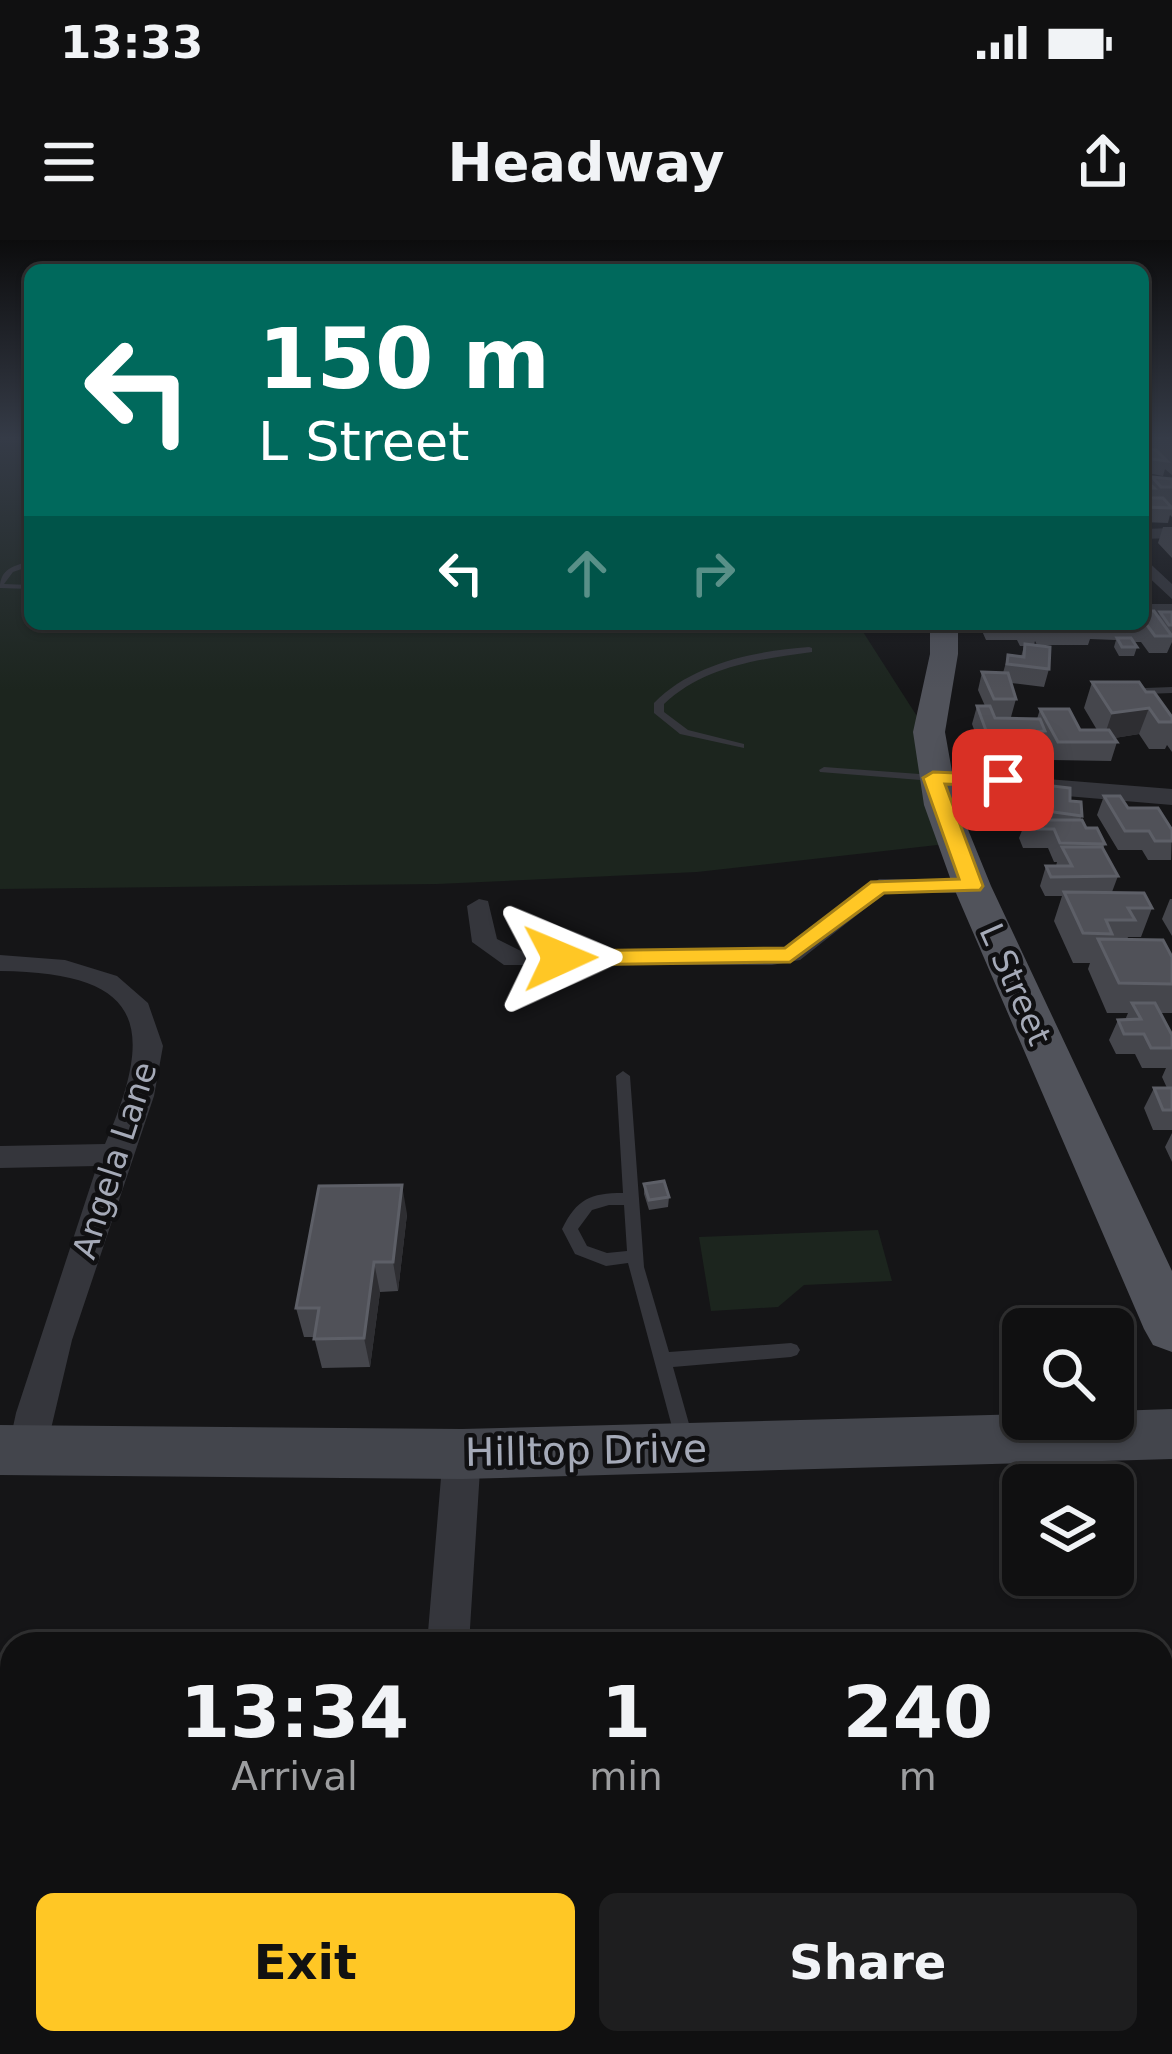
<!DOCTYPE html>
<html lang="en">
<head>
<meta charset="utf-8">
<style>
	:root { --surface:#101011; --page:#1e1e1f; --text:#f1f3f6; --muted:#9c9d9f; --line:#303031; --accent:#ffc725 }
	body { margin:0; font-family:"DejaVu Sans",sans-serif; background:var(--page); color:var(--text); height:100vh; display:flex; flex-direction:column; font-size:45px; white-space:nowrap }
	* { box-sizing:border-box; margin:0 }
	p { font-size:39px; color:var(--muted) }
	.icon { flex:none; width:66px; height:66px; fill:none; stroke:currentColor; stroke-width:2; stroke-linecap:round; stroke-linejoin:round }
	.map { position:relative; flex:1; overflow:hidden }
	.sheet { position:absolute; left:0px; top:1392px; width:1173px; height:423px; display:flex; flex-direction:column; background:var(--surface); border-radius:36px 36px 0 0; box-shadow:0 3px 9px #0004,0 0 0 3px var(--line) }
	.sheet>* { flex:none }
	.guide { position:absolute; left:24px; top:24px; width:1125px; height:366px; border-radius:18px; box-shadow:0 3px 9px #0004,0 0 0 3px var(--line); background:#00695c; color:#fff; overflow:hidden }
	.fabs { position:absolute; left:1002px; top:1068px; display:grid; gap:24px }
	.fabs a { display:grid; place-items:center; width:132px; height:132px; border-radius:18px; background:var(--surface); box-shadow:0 3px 9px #0004,0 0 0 3px var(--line); font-size:60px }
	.pin { position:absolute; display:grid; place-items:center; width:102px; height:102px; color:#fff; margin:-51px; border-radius:24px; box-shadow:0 6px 18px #0006 }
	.me { position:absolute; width:132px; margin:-66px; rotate:89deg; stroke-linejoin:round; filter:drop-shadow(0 0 9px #0008) }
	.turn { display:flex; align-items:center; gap:42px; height:252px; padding:0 36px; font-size:54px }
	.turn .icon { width:156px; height:156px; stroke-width:2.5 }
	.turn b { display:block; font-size:84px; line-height:102px }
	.lanes { display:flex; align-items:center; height:114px; padding:0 36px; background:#0003; justify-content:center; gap:60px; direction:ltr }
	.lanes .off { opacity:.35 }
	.eta { display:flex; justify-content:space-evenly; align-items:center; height:204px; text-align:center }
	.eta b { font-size:72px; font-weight:800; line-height:84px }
	.cta { display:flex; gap:24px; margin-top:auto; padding:24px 36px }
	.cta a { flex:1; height:138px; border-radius:18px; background:var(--accent); color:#111; font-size:48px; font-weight:800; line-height:138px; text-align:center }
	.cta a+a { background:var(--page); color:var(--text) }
	.status { display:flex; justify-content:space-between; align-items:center; height:84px; padding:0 60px; background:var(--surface); direction:ltr }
	.status svg { height:33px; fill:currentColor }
	header { display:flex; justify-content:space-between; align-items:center; height:156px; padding:0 36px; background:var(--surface); font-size:54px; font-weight:800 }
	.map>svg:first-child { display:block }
	.green { fill:#1c251e }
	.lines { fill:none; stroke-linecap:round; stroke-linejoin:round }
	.service { fill:#35363c; fill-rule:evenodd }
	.minor { fill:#35363c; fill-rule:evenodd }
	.tertiary { fill:#35363c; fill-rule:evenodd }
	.secondary { fill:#43454c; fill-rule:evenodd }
	.primary { fill:#51535b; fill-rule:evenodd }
	.wall { fill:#45464c }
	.shaded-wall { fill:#2e2e32 }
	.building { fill:#505158; stroke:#5d5f67; stroke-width:3 }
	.route { fill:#ffc725; stroke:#a68118; stroke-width:3 }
	.labels { text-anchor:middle; stroke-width:9; stroke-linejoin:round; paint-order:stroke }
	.street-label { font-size:33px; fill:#a5aab8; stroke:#101012 }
	.near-street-label { font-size:39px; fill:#a5aab8; stroke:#101012 }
</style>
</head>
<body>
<div class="status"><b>13:33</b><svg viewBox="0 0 49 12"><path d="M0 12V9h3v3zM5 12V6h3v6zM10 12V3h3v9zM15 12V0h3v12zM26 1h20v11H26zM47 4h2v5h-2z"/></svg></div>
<header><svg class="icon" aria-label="menu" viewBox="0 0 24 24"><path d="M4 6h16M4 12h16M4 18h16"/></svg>Headway<svg class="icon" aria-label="share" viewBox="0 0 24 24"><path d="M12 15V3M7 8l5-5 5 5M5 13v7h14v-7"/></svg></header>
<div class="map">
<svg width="1172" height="1814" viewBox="0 0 1172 1814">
	<rect width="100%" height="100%" fill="#151517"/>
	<path class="green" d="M0 196H30V384H858L929 495 955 603 697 632 437 644 0 649Z
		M878 990 892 1041 804 1045 778 1067 711 1071 699 997Z"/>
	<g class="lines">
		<path class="service" d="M30 321V326L13 332 4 344 30 345V349L0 348C0 329 13 326 30 321Z
			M809 407 812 408V412C760 419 704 426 664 464V472L688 490 744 504V508L680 494 654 473V463C693 423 756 411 809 407Z
			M1172 447V453L1145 454 1140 451 1145 448Z
			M824 527 933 535 938 538 933 541 820 532 819 530Z
			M623 831 630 836 644 1027 669 1112 791 1103 797 1105 800 1110 797 1115 791 1117 673 1127 693 1198 691 1204 684 1206 677 1204 675 1198 628 1023 606 1026 575 1014 562 989C577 959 590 953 623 953L616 836ZM609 965H624L627 1011 607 1013 587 1006 578 989 592 970Z"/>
		<path class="minor" d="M1172 288V298L1143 299V289Z
			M1143 317 1172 344V359L1143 332Z
			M879 639H972L984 646 972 653H885L800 720 772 725H504L472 702 467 666 479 659 488 661 497 699 523 712 772 709 784 708Z
			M0 715 65 720 117 736 148 763 163 806 154 856 72 1100 46 1210 40 1222 27 1227 14 1222 8 1210 16 1173 97 926 0 928V906L105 904C158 782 141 733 0 731Z
			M462 1197 475 1202 481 1214 469 1404H427L443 1214 449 1202Z
			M1161 1769H1172V1814H1145L1139 1803H1161Z
			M392 1803H444L443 1814H391Z
			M695 1803H1004L999 1814H690Z"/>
		<path class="tertiary" d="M1143 364H1172V378H1143Z
			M933 530 1172 549V565L923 544 919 538 923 532Z"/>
		<path class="secondary" d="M1172 1169V1219L462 1239 0 1235V1185L462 1189 1023 1174V1179H1113V1171Z"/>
		<path class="primary" d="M930 384H958V414L945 492 958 565 991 646 1172 1031V1112L1153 1105 1144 1089 953 646 924 565 913 492 930 414Z"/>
	</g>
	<path class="wall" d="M1143 196H1172V235L1165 229 1163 236 1143 232Z
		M1152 237 1172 239V277L1170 275 1168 283 1143 282V239L1150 245Z
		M1163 287H1172V318L1158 303Z
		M1160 372H1172V402L1167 413H1149L1141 402H1134L1137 407 1134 416H1119L1114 407 1116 400 1090 399 1088 405H1037L1035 401 1034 405 1049 429 1044 447 1011 443 1016 459 1011 477H994L1037 479 1040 469 1080 490H1097L1084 468 1092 442H1139L1172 482V512L1167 505 1165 509H1149L1139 494 1114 498 1117 502 1111 521 1052 520 1042 501 1040 509 983 514 972 484 977 466H985L978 450 982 432 1003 433 1008 415 1021 417 1024 406H1020L1017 400H986L982 391 983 384H1143L1159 377Z
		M1035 544 1070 561 1082 576 1080 580 1086 588 1105 604 1103 609 1118 636 1112 652 1152 668 1141 697H1128L1127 700 1172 717V773H1160L1172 795V890H1153L1144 868 1154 848H1167L1162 837 1166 828H1142L1135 814H1116L1109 800 1118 780H1125L1128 773H1107L1088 729 1090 723H1073L1054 681 1062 656H1045L1040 646 1046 626H1056L1057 622H1054L1048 608H1023L1019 598 1023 588 1012 586 1013 577 1018 558 1030 560Z
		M1104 556 1172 590 1171 620H1148L1142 610H1118L1097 575Z
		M1170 659H1172V696L1162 679Z
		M1172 893V922L1165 907Z
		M644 944 669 957 668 967 649 970 644 954Z
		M407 974 398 1051 380 1052 370 1127 322 1128 314 1097H304L296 1068Z"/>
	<path class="shaded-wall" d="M1149 468 1139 494 1103 500 1112 473Z
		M402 945 407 974 398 1051 393 1022Z
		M374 1022 380 1052 370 1127 364 1098Z"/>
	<path class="building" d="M1143 209 1156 210 1167 221 1143 218Z
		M1152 237 1172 239V247H1161Z
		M1143 239H1144L1154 248H1143Z
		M1143 258H1163L1172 268 1143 267Z
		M1143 371H1154L1172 396H1155L1147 385H1134L1133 384H1143Z
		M1160 372H1172V385H1169Z
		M1022 384H1035L1038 389H1024Z
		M1039 384H1090L1093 388H1042Z
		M1117 398H1131L1137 407H1122Z
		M1025 404 1050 407 1049 429 1007 424 1008 415 1024 417Z
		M982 432 1008 433 1016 459H994Z
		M1092 442H1139L1146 452H1154L1172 477V482H1159L1149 468 1112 473Z
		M977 466H990L995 478 1040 479 1045 491 988 496Z
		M1040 469H1069L1080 490H1109L1117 502H1058Z
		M1035 544 1070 548V561L1081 562 1082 576 1018 567V558L1044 562V555L1034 554Z
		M1104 556H1120L1128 568H1158L1172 590V601H1155L1149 591H1125Z
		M1025 580H1082L1086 588H1097L1105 604 1060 603 1054 589H1029Z
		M1062 607H1102L1118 636 1051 637 1046 626H1072Z
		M1064 652 1144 653 1152 668H1128L1135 680H1106L1112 694 1083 693Z
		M1098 699 1163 700 1172 717V744L1119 743Z
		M1132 763H1155L1172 795V808H1151L1144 794H1124L1118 780 1141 779Z
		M1154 848H1172V870H1163Z
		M664 941 669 957 649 960 644 944Z
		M402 945 393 1022H374L364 1098 314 1099 319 1068H296L319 946Z"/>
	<linearGradient id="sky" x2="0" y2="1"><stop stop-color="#0c0c0d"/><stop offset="0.44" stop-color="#353b47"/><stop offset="1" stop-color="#353b47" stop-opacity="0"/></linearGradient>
	<rect width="1172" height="450" fill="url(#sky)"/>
	<path class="route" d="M933 532 1003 535 1012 540 1003 546 945 544 983 646 980 650 884 653 790 722 560 725 548 718 560 711 785 708 871 642 959 639 923 538Z"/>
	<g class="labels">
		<g class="street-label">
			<text transform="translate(1016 744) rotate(66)" y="12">L Street</text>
			<text transform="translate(114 920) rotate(-72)" y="12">Angela Lane</text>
		</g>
		<g class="near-street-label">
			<text transform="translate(586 1210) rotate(-1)" y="14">Hilltop Drive</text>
		</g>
	</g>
</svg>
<div class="fabs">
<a><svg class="icon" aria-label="search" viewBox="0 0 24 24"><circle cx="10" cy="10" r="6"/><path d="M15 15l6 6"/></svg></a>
<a><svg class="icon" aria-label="layers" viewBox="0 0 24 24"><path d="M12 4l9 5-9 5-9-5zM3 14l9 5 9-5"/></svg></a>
</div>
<div class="pin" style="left:1003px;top:540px;background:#d93025"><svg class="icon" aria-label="arrive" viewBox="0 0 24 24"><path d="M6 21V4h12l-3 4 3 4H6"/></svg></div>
<svg class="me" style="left:560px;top:718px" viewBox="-20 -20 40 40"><path d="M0-17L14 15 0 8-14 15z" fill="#ffc725" stroke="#fff" stroke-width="4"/></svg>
<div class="guide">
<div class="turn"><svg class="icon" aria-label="left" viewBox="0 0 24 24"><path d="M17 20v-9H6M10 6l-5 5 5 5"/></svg><div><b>150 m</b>L Street</div></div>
<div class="lanes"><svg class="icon" aria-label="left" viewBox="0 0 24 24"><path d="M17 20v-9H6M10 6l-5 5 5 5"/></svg><svg class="icon off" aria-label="ahead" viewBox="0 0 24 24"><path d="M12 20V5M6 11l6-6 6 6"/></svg><svg class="icon off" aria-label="right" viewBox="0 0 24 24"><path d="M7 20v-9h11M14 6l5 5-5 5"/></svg></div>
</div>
<section class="sheet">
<div class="eta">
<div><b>13:34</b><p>Arrival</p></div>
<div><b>1</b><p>min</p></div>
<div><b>240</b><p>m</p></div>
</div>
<div class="cta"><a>Exit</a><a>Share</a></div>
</section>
</div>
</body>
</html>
